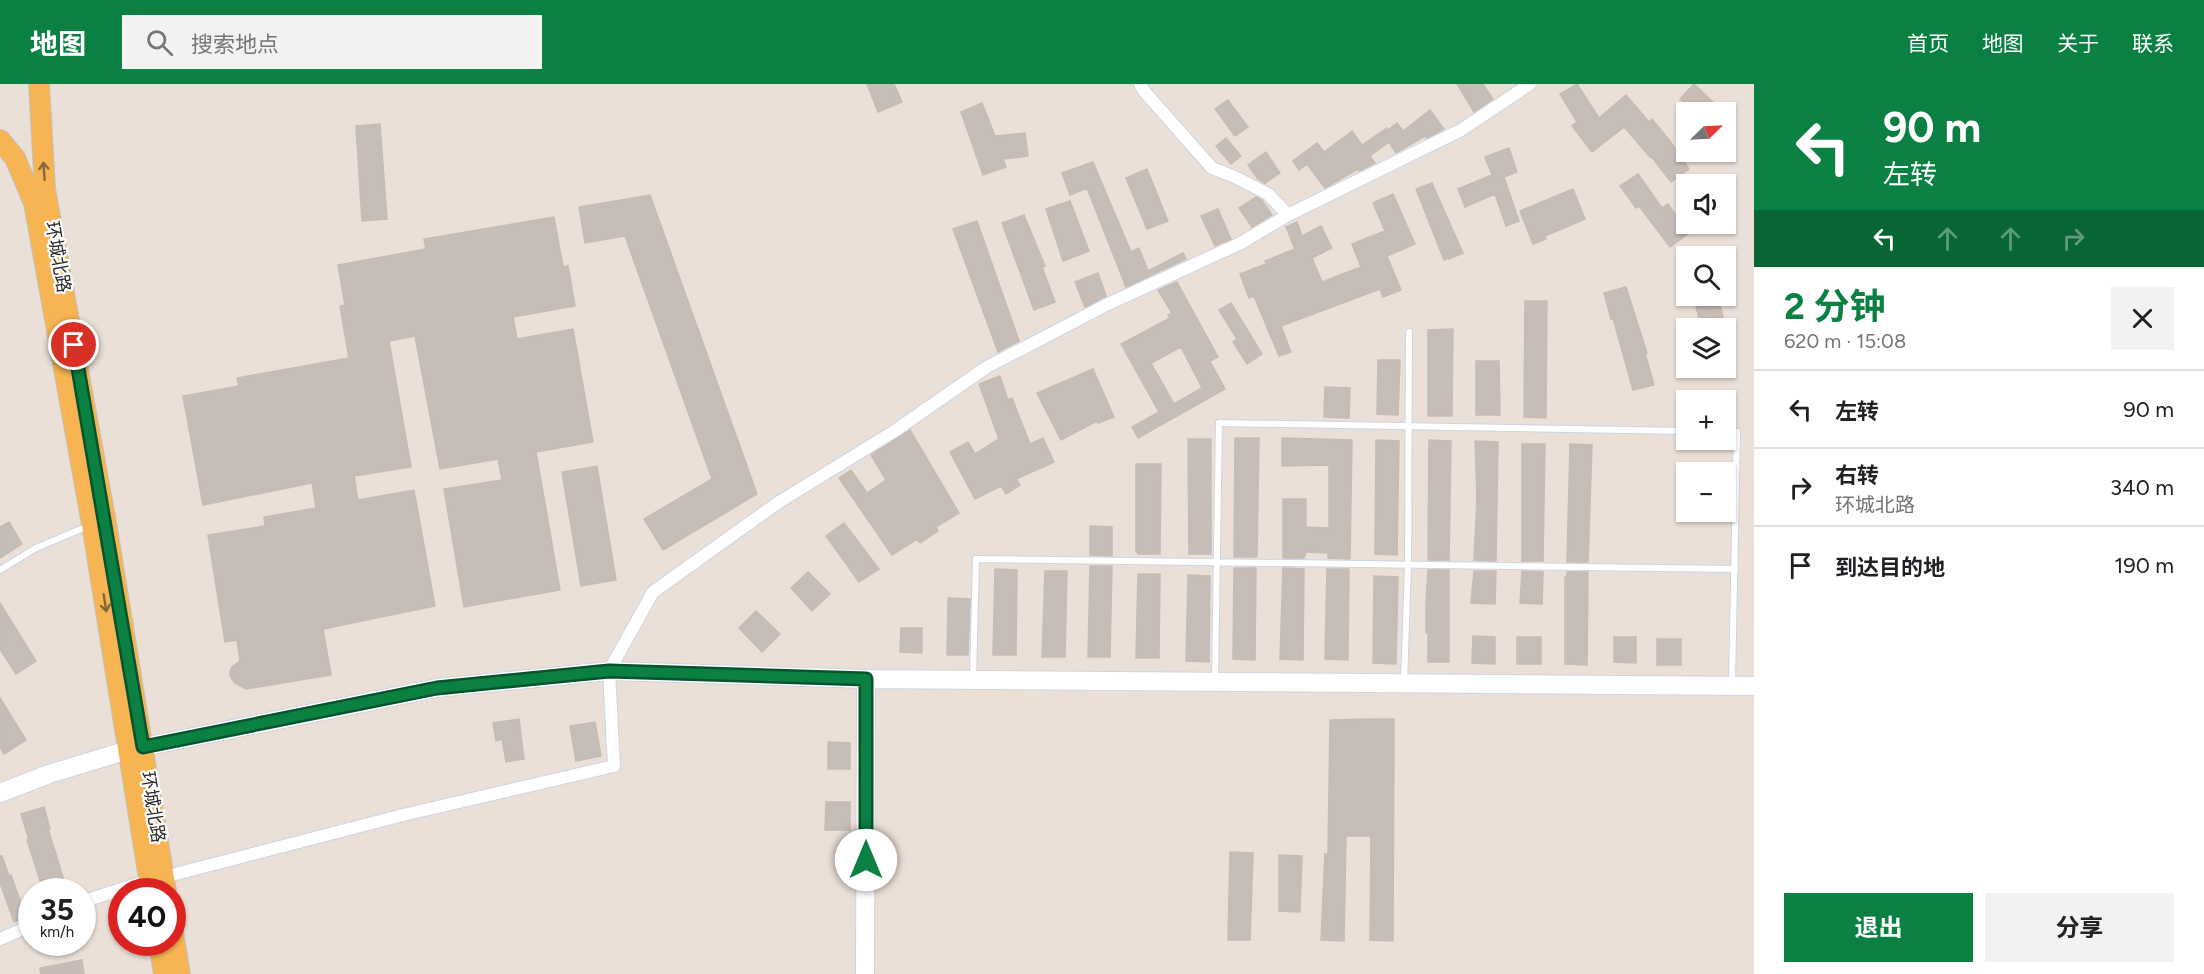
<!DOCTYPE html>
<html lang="zh">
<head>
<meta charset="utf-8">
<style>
	:root { --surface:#fff; --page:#f2f2f2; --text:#202124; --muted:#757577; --line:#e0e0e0; --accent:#0b8043 }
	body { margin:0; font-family:Figtree,"Noto Sans SC",sans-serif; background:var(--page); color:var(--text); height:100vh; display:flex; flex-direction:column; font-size:22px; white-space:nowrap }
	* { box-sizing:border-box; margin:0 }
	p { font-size:20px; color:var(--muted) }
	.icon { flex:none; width:33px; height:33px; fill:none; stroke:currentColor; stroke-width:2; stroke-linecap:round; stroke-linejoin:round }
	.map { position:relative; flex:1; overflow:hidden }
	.details { display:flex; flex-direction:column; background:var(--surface); width:450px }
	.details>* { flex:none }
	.guide { background:#0b8043; color:#fff; overflow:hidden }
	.needle { width:39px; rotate:66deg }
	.fabs { position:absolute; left:1676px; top:18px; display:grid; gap:12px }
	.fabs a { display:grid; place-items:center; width:60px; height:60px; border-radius:0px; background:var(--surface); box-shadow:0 2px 4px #0004; font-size:30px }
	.speed { position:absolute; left:18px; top:794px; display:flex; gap:12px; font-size:30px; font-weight:700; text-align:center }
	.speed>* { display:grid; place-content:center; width:78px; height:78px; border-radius:50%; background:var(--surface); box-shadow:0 2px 4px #0004; line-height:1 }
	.speed small { font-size:15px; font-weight:400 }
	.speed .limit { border:9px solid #d22; background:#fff; color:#111 }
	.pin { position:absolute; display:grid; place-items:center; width:51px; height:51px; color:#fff; margin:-26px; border:3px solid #fff; border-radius:50%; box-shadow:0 2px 6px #0007 }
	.me { position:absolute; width:66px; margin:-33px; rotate:0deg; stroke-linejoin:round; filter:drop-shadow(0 0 4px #0008) }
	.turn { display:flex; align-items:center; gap:21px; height:126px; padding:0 30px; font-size:27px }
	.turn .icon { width:78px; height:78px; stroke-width:2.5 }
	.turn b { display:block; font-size:42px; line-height:51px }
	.lanes { display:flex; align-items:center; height:57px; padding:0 30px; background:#0003; justify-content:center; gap:30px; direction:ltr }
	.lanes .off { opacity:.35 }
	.round { display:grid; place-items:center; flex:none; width:63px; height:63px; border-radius:0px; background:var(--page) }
	.headline { display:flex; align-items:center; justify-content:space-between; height:102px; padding:0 30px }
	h1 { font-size:36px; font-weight:700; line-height:45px; color:var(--accent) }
	.primary-button { display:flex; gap:12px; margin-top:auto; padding:12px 30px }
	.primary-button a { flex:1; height:69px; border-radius:0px; background:var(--accent); color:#fff; font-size:24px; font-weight:700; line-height:69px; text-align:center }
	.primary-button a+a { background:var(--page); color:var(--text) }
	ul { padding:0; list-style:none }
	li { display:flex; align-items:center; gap:18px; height:78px; padding:0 30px; border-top:2px solid var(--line) }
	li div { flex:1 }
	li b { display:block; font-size:22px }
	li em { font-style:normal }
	header { display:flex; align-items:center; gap:36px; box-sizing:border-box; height:84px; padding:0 30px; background:var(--accent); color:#fff }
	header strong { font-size:28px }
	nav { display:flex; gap:33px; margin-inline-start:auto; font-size:21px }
	.search { width:420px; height:54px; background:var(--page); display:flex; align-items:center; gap:15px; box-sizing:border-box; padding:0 21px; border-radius:0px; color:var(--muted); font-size:22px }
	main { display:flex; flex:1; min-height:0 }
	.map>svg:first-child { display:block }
	.building { fill:#c6bdb8; stroke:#c6bcb2; stroke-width:1.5; fill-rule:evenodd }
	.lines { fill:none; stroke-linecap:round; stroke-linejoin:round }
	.lane-casing { stroke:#cdd5e2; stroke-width:8 }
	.street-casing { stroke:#cdd5e2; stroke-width:14 }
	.secondary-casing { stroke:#cdd5e2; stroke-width:20 }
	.primary-casing { stroke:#c3c3c3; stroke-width:22 }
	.lane { stroke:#fff; stroke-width:6 }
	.street { stroke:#fff; stroke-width:12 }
	.secondary { stroke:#fff; stroke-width:18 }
	.primary { stroke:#f6b452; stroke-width:20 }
	.oneway { stroke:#85673b }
	.route-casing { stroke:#07532c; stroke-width:15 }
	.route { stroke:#0b8043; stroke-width:10 }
	.labels { text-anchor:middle; stroke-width:4.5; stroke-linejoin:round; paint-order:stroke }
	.street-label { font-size:18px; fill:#282828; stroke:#fff }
</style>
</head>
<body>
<header>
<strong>地图</strong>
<div class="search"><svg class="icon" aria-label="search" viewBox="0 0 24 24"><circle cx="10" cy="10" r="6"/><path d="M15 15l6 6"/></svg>搜索地点</div>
<nav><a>首页</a><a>地图</a><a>关于</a><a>联系</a></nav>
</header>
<main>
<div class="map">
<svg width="1754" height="890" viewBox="0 0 1754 890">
	<rect width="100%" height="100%" fill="#ebe0d8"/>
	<path class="building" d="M867 0H894L902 18 878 28Z
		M1457 0H1483L1493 15 1474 28Z
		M1577 0 1599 34 1626 11 1649 38 1652 35 1670 57 1689 85 1671 98 1651 72 1650 73 1624 43 1592 68 1572 42 1577 38 1560 10Z
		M1694 0 1714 19 1704 28H1694L1680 15Z
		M1228 16 1248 43 1235 52 1215 25Z
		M982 19 995 52 1025 49 1028 72 1003 75 1006 83 983 91 961 28Z
		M1430 26 1444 45 1427 54 1425 52 1396 69 1389 58 1370 72 1375 79 1359 87 1358 85 1325 104 1307 80 1299 86 1293 77 1317 59 1324 68 1352 47 1362 61 1387 44 1388 46 1397 39 1403 47Z
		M380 40 387 135 362 137 356 42Z
		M1226 54 1241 72 1231 80 1216 62Z
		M1509 64 1517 88 1504 93 1519 137 1506 142 1495 110 1465 123 1458 105 1492 91 1485 73Z
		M1266 68 1280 89 1265 99 1258 95 1248 81Z
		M1093 78 1131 168 1139 164 1148 187 1183 169 1186 175 1126 203 1087 104 1070 111 1062 89Z
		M1147 85 1168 137 1147 145 1126 94Z
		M1638 90 1662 124 1668 120 1689 149 1670 163 1639 122 1636 124 1620 102Z
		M1432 99 1463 169 1449 175 1448 174 1444 176 1416 105Z
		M1573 105 1585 135 1545 152 1546 155 1533 160 1520 127Z
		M1393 110 1415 160 1387 172 1401 206 1383 213 1380 205 1281 242 1291 268 1279 272 1254 212 1249 214 1240 190 1266 180 1265 177 1295 165 1286 143 1297 138 1302 152 1321 142 1332 164 1312 174 1322 198 1361 183 1352 160 1385 147 1373 119Z
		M650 111 757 410 663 466 644 435 712 395 625 152 585 159 579 123Z
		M1256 113 1262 116 1272 131 1252 143 1239 124Z
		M1070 117 1089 167 1063 177 1046 125Z
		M1218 125 1231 155 1215 162 1201 132Z
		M1024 131 1045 182 1042 183 1055 218 1034 226 1002 139Z
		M554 133 563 183 568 182 575 222 513 233 517 255 573 245 593 358 536 368 560 506 464 523 444 405 502 396 498 375 440 385 415 252 389 257 411 383 354 392 358 416 414 406 435 522 323 545 331 591 246 605 235 599 230 592V588L232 583 240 577 237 556 225 558 208 451 265 442 264 433 316 424 312 399 203 421 183 312 239 302 237 294 349 274 340 222 345 221 338 181 426 165 424 155Z
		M977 137 1019 257 998 268 953 145Z
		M1098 189 1106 212 1085 223 1075 198Z
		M1177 198 1218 273 1210 277 1225 305 1138 354 1132 343 1159 328 1121 260 1170 234 1168 231 1172 229 1158 206ZM1181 263 1202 304 1174 320 1151 279Z
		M1626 203 1647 269H1645L1654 301 1633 306 1613 234 1611 235 1604 209Z
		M1525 217H1547L1546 334 1524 333Z
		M1719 217 1726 244H1701L1696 222Z
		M1231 219 1262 270 1247 280 1233 258 1237 255 1219 226Z
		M1453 245 1452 332H1428V246Z
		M1378 276H1400L1398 331 1377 330Z
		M1476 277H1499L1500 331H1476Z
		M1093 285 1114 333 1098 339 1097 337 1061 356 1037 309Z
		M1000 292 1008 316 1012 314 1030 360 1043 354 1054 378 1016 395 1020 401 1006 410 1001 402 975 415 950 368 968 358 975 370 999 355 979 300Z
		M1325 303 1350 304 1349 334 1324 333Z
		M910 346 959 429 936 443 938 447 920 459 917 455 892 471 839 394 851 386 867 409 886 396 871 371Z
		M1235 354H1259L1257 473H1234Z
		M1282 354 1352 356 1350 475 1328 474V469L1306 468 1304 474H1283V415H1306V443L1329 444V381L1282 382Z
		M1188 355H1211V470H1189Z
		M1376 356 1399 357 1397 471 1375 470Z
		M1429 356 1451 357 1449 476H1428Z
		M1475 357 1498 358 1496 477 1474 476 1477 413Z
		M1522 360H1545L1543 477H1522Z
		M1570 360 1592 361 1588 478H1567Z
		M1136 380H1161L1160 470H1138V468H1136Z
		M597 382 616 496 581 502 562 388Z
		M9 438 22 460 0 474V443Z
		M844 439 879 485 859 498 826 452Z
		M1090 442 1112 443V472L1090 471Z
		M1090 482H1112L1110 573H1088Z
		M1234 484H1256L1255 576 1233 575Z
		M1283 484 1304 485 1303 576 1280 575Z
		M995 485 1017 486 1016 571H993Z
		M1327 485H1349L1348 576 1325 575Z
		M1428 486H1449V578H1428V549H1426V519Z
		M1045 487H1067L1065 573H1042Z
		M1474 487H1496L1495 520 1471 519Z
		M1522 487 1543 488 1542 520 1520 519Z
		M808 488 830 510 812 527 791 504Z
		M1567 488H1588L1587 581 1565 580V493H1567Z
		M1138 490H1160L1159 574H1136Z
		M1188 491 1210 492 1209 578 1186 577Z
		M1374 492 1398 493 1396 580 1373 579Z
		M948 514 970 515 968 571H947Z
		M0 519 36 577 16 590 0 565Z
		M756 527 780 550 762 568 739 544Z
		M901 544H922V569L900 568Z
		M1473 552 1495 553V580L1472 579Z
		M1517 553H1541V580H1517Z
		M1614 553H1636V579L1614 578Z
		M1657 555H1681V581H1657Z
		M0 614 26 656 4 670 0 663Z
		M519 635 524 675 506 678 502 655 496 657 493 639Z
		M1372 635H1394L1393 857 1370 856 1371 752H1346L1344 857 1321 856 1325 770H1328L1330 636Z
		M595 638 601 672 576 677 570 642Z
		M828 658 850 659V685H828Z
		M826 718H850V746H825Z
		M44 723 50 745H48L65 799 43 806 27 756H29L21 730Z
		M1230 768 1253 769 1250 856H1228Z
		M1279 771 1302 772 1300 828 1279 827Z
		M0 772H2L9 792 11 791 26 833 14 838 0 799Z
		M82 876 84 890H41L40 884Z"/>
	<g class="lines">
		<defs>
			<path id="lane" d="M1725 347 1737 348 1732 599
				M0 486 36 464 88 442
				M973 595 976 475 1735 485
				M1215 595 1219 339 1686 347
				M1404 598 1408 481 1409 248"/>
			<path id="street" d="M1140 0 1144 7 1212 84 1235 93 1268 110 1288 131
				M164 793 403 731 614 682 609 587 653 508 779 418 893 348 987 283 1108 220 1241 159 1288 131 1461 46 1530 0
				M82 818 149 796
				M0 855 32 841"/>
			<path id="secondary" d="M0 709 49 690 128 666 437 604 609 587 866 595 1754 602
				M865 890 866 595"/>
			<path id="primary" d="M39 0 45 105 106 439 166 807
				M0 56 15 74 34 119 92 440 151 807
				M172 843 180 890
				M159 858 164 890"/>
		</defs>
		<use href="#lane" class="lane-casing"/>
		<use href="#street" class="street-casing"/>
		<use href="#secondary" class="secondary-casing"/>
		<use href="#primary" class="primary-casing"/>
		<use href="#lane" class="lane"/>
		<use href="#street" class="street"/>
		<use href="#secondary" class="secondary"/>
		<use href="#primary" class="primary"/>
	</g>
	<defs><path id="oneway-shaft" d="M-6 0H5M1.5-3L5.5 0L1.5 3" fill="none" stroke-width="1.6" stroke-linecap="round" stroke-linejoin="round" transform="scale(1.5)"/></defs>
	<g class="oneway">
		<use href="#oneway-shaft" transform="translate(44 87) rotate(-94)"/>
		<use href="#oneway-shaft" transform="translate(105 519) rotate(81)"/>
	</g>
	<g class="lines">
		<defs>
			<path id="route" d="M74 261 143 663 437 604 609 587 866 595V776"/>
		</defs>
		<use href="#route" class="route-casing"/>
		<use href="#route" class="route"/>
	</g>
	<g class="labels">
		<g class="street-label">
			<text transform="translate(58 173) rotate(80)" y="6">环城北路</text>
			<text transform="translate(153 723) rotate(81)" y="6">环城北路</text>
		</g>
	</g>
</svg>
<div class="fabs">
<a><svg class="needle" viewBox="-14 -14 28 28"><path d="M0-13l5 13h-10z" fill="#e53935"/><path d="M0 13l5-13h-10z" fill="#757577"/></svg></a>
<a><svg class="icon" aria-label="sound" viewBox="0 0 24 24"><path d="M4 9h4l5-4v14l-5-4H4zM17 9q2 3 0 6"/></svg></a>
<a><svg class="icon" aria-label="search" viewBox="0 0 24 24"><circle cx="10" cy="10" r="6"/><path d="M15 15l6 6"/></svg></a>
<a><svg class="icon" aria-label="layers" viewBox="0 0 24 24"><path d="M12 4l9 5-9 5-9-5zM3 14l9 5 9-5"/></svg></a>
<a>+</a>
<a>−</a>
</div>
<div class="speed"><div>35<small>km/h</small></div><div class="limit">40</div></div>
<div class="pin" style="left:74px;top:261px;background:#d93025"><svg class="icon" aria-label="arrive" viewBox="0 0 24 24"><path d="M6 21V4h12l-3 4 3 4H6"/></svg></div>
<svg class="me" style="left:866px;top:776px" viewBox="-20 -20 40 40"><circle r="19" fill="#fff"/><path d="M0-13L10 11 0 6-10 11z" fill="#0b8043"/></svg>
</div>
<section class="details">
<div class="guide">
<div class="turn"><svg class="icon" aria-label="left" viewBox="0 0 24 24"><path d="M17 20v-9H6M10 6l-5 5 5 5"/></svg><div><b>90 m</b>左转</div></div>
<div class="lanes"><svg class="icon" aria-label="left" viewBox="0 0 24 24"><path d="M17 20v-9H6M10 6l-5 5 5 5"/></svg><svg class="icon off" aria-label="ahead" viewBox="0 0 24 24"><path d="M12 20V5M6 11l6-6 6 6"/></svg><svg class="icon off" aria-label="ahead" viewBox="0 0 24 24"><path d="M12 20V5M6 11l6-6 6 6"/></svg><svg class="icon off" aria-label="right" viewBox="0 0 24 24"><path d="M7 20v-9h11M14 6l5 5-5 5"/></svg></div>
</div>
<div class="headline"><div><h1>2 分钟</h1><p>620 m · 15:08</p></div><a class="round"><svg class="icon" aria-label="close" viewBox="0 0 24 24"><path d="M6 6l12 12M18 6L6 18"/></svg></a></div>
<ul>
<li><svg class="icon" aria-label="left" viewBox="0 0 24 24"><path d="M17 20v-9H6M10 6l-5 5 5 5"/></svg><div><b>左转</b></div><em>90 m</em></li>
<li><svg class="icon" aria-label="right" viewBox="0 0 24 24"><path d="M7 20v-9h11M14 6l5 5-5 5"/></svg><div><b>右转</b><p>环城北路</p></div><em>340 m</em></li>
<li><svg class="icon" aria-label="arrive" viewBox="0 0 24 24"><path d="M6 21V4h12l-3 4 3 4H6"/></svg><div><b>到达目的地</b></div><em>190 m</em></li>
</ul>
<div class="primary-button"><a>退出</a><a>分享</a></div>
</section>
</main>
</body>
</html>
